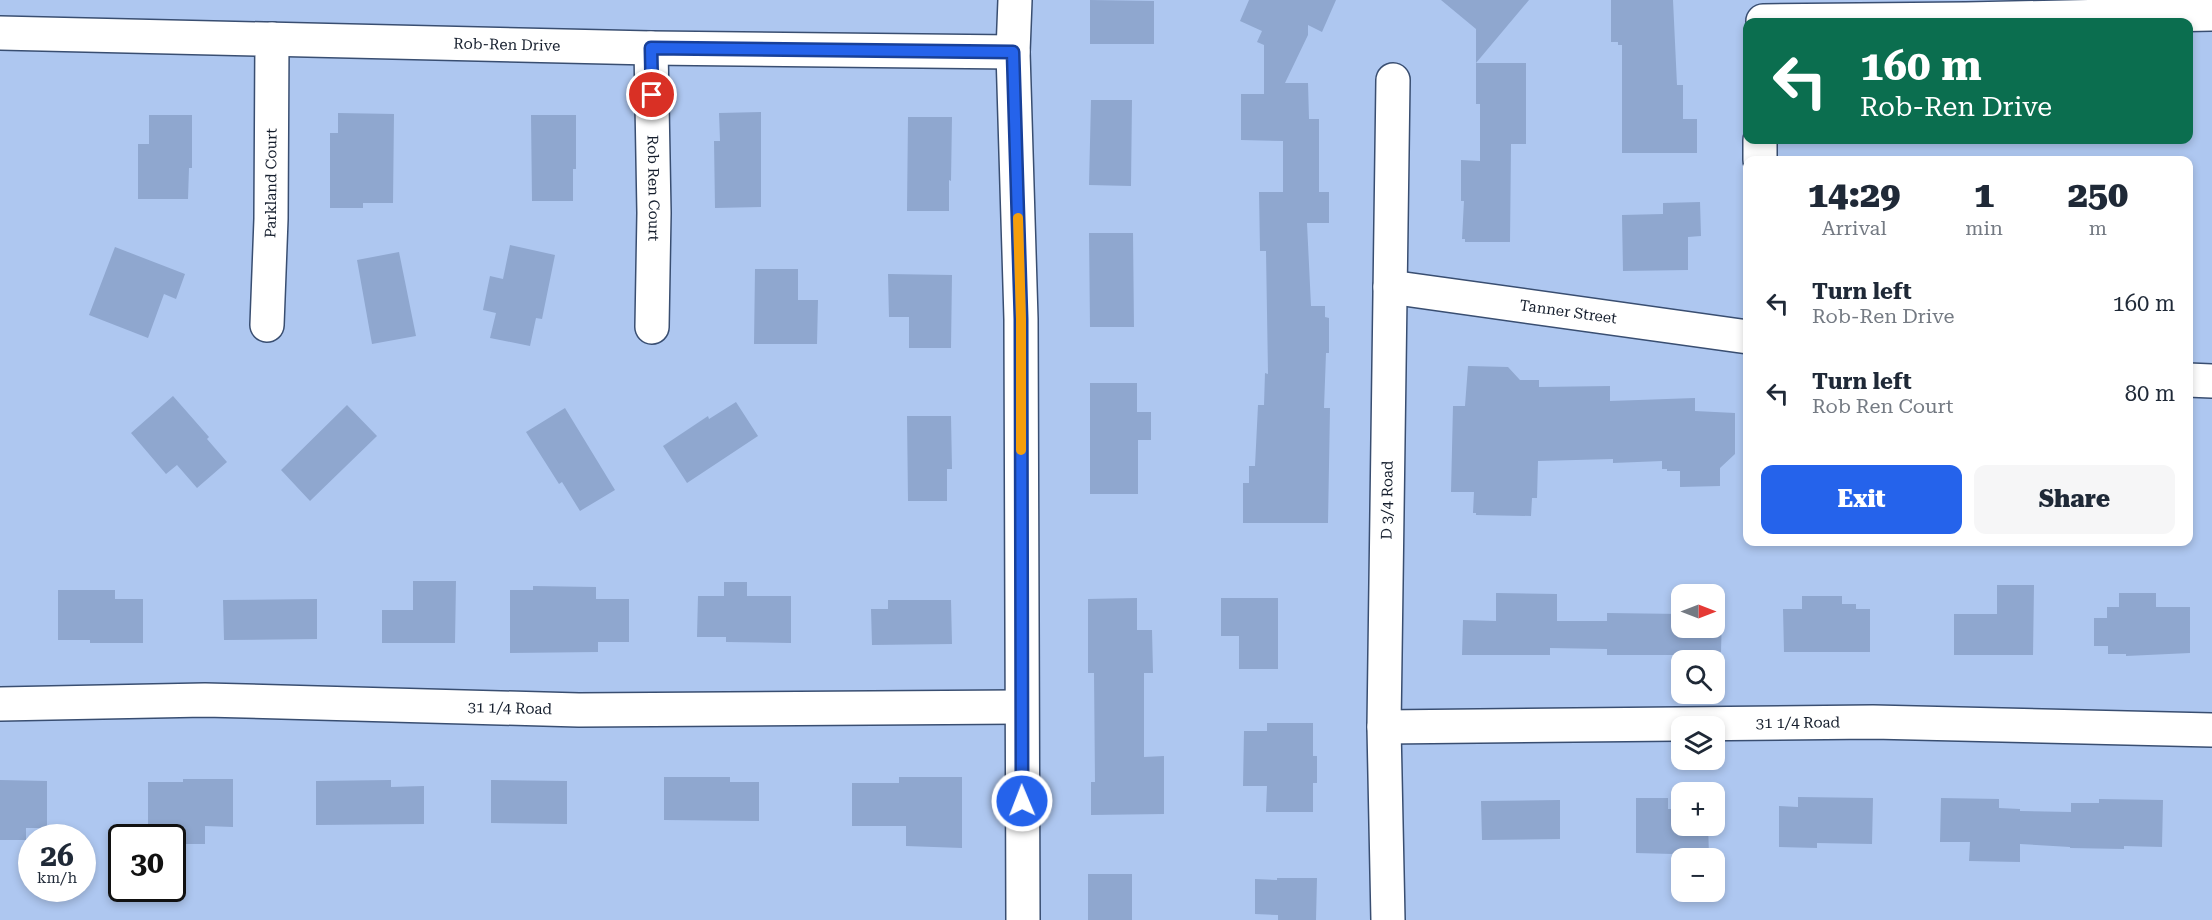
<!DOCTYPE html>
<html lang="en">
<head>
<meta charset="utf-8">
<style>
	:root { --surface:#fff; --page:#f6f6f7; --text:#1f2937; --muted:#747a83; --accent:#2563eb }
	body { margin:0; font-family:"Roboto Serif",serif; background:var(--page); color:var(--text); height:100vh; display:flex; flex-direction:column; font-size:22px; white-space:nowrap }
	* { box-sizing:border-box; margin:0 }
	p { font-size:20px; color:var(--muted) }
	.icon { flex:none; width:33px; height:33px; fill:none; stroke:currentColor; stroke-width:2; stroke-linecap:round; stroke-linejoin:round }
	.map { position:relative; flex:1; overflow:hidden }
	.panel { position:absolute; left:1743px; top:156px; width:450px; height:390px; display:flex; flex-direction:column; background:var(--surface); border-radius:12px; box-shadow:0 3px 9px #0003 }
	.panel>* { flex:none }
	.banner { position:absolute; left:1743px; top:18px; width:450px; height:126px; border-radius:12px; box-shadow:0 3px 9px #0003; background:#0b6e4f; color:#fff; overflow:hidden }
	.needle { width:39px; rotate:90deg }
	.fabs { position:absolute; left:1671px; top:584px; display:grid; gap:12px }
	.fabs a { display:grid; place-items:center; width:54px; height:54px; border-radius:12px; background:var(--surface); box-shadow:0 3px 9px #0003; font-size:30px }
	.speed { position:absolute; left:18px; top:824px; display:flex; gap:12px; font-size:30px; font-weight:700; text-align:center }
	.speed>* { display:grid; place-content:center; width:78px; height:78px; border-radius:50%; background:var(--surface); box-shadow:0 3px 9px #0003; line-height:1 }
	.speed small { font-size:15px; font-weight:400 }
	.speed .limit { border:3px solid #111; border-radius:9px; background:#fff; color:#111 }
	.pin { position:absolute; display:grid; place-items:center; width:51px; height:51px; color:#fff; margin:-26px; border:3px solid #fff; border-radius:50%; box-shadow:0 2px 6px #0007 }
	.me { position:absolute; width:66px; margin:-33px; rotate:359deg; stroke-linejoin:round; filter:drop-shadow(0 0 4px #0008) }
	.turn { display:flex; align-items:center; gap:21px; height:126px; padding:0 18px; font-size:27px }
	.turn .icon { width:78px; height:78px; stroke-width:2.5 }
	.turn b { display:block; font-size:42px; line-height:51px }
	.eta { display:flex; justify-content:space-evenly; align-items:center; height:102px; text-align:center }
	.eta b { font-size:36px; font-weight:800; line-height:42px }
	.primary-button { display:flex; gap:12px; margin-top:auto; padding:12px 18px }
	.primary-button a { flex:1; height:69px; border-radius:12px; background:var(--accent); color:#fff; font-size:24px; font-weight:800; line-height:69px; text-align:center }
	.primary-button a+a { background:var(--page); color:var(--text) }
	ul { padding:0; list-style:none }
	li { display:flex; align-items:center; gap:18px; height:90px; padding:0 18px }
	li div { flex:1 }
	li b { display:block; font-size:22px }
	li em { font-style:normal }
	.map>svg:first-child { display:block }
	.building { fill:#8fa7cf }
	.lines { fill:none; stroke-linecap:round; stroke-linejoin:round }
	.minor-casing { stroke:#394e71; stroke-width:36 }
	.minor { stroke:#fff; stroke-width:33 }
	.route-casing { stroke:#184099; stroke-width:15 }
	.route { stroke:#2563eb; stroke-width:10 }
	.slow { stroke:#f59e0b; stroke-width:10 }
	.labels { text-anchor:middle; stroke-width:6; stroke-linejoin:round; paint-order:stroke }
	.street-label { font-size:15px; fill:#151e2d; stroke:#aec7f0 }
</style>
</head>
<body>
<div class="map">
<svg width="2212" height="920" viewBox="0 0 2212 920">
	<rect width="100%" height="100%" fill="#aec7f0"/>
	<path class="building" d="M1090 0 1154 1V44H1090Z
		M1249 0H1336L1322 32 1308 25V35L1285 83H1308L1309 119H1319V192H1329V223H1307L1311 306H1325V317L1329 318V353H1326L1324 408H1330L1328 523H1243V483H1249V466H1255L1258 405H1264L1265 373 1268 374 1266 251H1260L1259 192H1283V141L1241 140V94H1264V45L1257 42 1262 31 1240 21Z
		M1441 0H1529L1476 63H1526V144H1511L1510 242H1465V239H1462L1464 201H1461V160L1480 161V104H1476V29Z
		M1611 0H1673L1677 85H1683V119H1697V153H1622V45H1618V42H1611Z
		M1091 100H1132L1131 186 1089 185Z
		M761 112V207L715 208 714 141H720L719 113Z
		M338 113 394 114 393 203H363V208H330V133H338Z
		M149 115H192V168H189L188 199H138V144H149Z
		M531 115H576V169H573V201H532Z
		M908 117H952L951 181 949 180V211H907Z
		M1700 202 1701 236 1688 237V270L1623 271 1622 215 1663 214V203Z
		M1089 233H1133L1134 327H1090Z
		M510 245 555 255 542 319 536 318 530 346 490 338 496 313 483 310 490 276 503 279Z
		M115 247 185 274 176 299 164 294 148 338 89 315Z
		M399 252 416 336 372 344 357 260Z
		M755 269H798V300H818L817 344H754Z
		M888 274 952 275 951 348H909V317H889Z
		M1468 366 1508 367 1520 380H1539V387L1610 386V401L1695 398V411L1735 413V454L1720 468V486L1680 487V471H1667V469H1662V461L1613 463V459L1538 461 1537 498H1532L1531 516 1476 515V513H1473L1474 492H1451L1453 406H1465Z
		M1090 383H1137V412H1151V440H1138V494H1090Z
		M173 396 209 437 207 439 227 462 197 488 177 465 166 474 131 433Z
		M736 402 758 436 687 483 663 446 708 416 709 419Z
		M347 405 377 436 310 501 281 470Z
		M565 408 615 490 580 511 562 482 559 484 526 432Z
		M907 416H951L952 469H947V501H908Z
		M413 581H456L455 643H382V610H413Z
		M724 582H747V596H791V643L726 642V637H697L698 596H724Z
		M1997 585H2034L2033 655H1954V614H1997Z
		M533 586 596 587V599H629V642H598V652L510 653V590H533Z
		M58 590H115V599H143V643H90V640H58Z
		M1496 593 1557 594V621H1607V613L1682 614V627H1714V614H1722L1721 652H1688V655H1607V649L1550 648V655H1462L1463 620 1496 621Z
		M2119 593H2156V607H2190V653L2126 656V654H2108V646H2094V618H2107V607H2119Z
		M1802 596H1842V604H1856V609H1870V652H1784L1783 609H1802Z
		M1137 598V630H1152L1153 673H1144V757L1164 756V814L1091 815V782H1095L1094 673H1088V599Z
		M1221 598H1278V669H1239V636H1221Z
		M317 599V639L224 640 223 600Z
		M888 600H951L952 644 872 645 871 609H888Z
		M1267 723H1313V756H1317V783H1313V812H1266L1267 786H1243L1244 731H1267Z
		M664 777H730V782H759V821L664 820Z
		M899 777H962V848L906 846V826H852V783H899Z
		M183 779H233V827L205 826V844H176V826H148V782H183Z
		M0 780 47 781V828H26V840H0Z
		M391 780V787L424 786V824L316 825V781Z
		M491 780 567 781V824L491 823Z
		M1798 797 1873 798 1872 844 1817 843V848L1779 847V806L1798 807Z
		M1636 798H1668V809H1674V814H1682V825H1708L1709 855 1636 853Z
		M1941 798 1999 799V808L2020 809V811L2071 812V803H2099V799L2163 800 2162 847 2124 846V849L2070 848V847L2020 844V862L1969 861 1970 842H1940Z
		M1560 800V839L1482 840 1481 801Z
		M1088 874H1132V920H1088Z
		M1277 878H1317L1316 920H1278V915L1255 914V879L1277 880Z"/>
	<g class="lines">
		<defs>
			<g id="minor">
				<path d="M1015 0 1013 52 1021 319 1023 920"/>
				<path d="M1763 21 1966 19 2212 14"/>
				<path id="s1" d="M0 33 651 48 1013 52"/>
				<path id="s2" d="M651 48 654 213 652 327"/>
				<path d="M1760 160V140"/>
				<path id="s3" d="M1390 287 1748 337"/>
				<path id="s4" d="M267 325 271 219 272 39"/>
				<path d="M2188 380 2212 381"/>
				<path id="s5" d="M0 704 205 700 579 710 1021 707"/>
				<path id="s6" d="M1384 727 1873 722 2212 730"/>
				<path id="s7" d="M1388 920 1384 727 1393 80"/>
			</g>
		</defs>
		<use href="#minor" class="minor-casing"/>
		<use href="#minor" class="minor"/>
	</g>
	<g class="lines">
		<defs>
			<path id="route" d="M652 95 651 48 1013 52 1021 319 1022 801"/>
		</defs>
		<use href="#route" class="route-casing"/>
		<use href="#route" class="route"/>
		<path class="slow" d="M1018 218 1021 319V450"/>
	</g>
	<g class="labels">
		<g class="street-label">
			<text dy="5" stroke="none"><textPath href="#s1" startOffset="507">Rob-Ren Drive</textPath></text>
			<text dy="5" stroke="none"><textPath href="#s4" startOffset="142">Parkland Court</textPath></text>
			<text dy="5" stroke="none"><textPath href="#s2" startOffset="140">Rob Ren Court</textPath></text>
			<text dy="5" stroke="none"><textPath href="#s3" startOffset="180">Tanner Street</textPath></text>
			<text dy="5" stroke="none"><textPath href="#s7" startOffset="420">D 3/4 Road</textPath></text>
			<text dy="5" stroke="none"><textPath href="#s5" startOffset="510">31 1/4 Road</textPath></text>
			<text dy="5" stroke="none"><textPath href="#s6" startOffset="414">31 1/4 Road</textPath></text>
		</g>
	</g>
</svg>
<div class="fabs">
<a><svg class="needle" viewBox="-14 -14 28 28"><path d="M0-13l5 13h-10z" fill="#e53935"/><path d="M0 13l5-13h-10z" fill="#747a83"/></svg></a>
<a><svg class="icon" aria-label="search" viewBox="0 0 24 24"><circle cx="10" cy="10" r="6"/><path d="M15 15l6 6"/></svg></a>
<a><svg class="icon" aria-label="layers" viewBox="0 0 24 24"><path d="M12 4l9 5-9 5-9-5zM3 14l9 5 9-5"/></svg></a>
<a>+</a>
<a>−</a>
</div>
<div class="speed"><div>26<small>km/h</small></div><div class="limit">30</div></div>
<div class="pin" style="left:652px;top:95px;background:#d93025"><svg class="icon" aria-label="arrive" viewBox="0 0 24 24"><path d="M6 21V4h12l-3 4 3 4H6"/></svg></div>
<svg class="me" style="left:1022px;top:801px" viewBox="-20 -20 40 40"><circle r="17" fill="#2563eb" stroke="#fff" stroke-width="3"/><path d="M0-11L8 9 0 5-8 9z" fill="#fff"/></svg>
<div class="banner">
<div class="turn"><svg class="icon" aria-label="left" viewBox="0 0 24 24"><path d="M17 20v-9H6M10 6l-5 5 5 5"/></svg><div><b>160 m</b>Rob-Ren Drive</div></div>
</div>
<section class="panel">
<div class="eta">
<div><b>14:29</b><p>Arrival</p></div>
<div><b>1</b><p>min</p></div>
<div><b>250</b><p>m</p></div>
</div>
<ul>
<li><svg class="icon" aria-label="left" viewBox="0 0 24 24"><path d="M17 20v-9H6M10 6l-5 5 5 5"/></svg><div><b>Turn left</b><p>Rob-Ren Drive</p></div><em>160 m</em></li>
<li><svg class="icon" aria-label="left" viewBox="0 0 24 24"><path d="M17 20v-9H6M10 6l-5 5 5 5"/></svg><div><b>Turn left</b><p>Rob Ren Court</p></div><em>80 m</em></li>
</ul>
<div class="primary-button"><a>Exit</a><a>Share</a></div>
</section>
</div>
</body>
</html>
